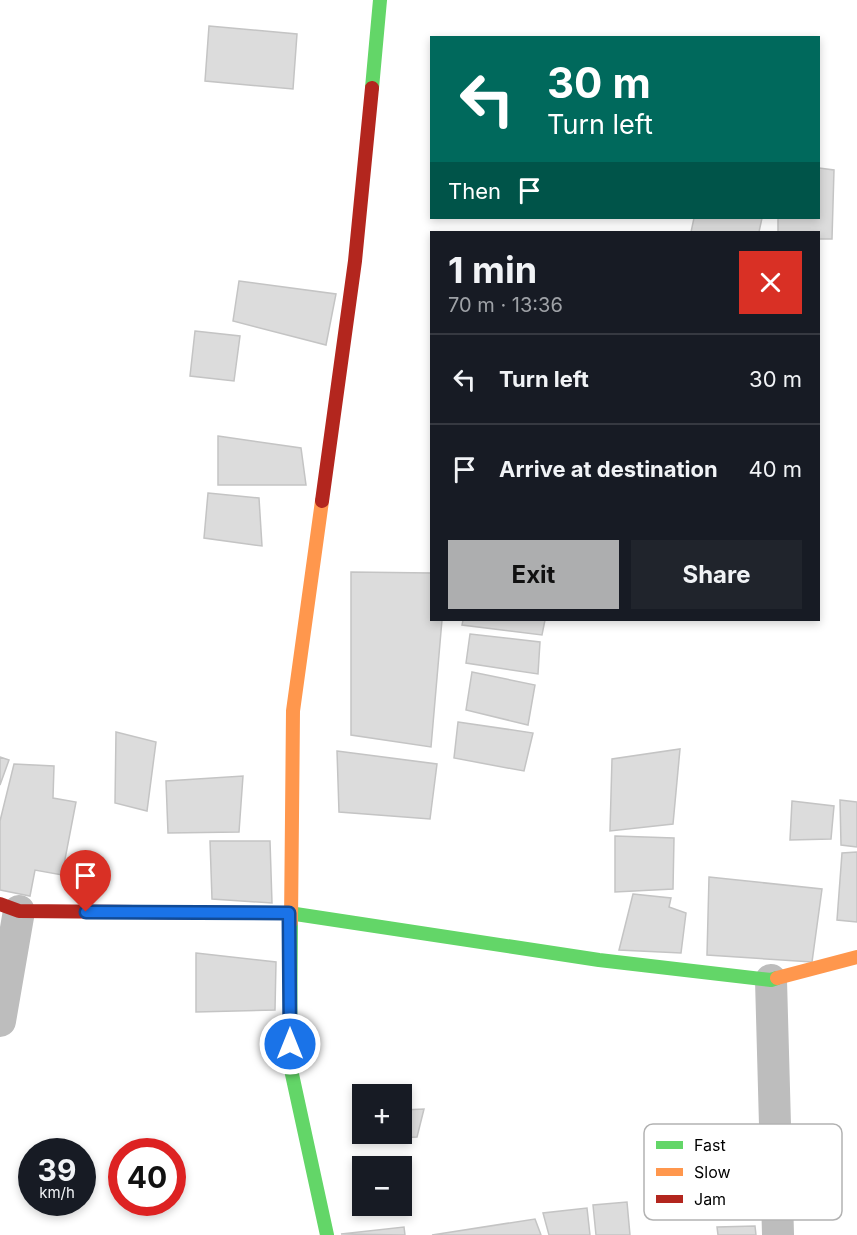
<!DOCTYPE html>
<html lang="en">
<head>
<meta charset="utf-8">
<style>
	:root { --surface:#171b24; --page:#20242c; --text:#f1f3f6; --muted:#9ea1a6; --line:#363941; --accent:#adaeaf }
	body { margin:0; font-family:Inter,sans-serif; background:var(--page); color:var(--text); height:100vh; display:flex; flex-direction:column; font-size:22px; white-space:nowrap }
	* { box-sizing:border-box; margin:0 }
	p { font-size:20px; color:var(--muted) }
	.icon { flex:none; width:33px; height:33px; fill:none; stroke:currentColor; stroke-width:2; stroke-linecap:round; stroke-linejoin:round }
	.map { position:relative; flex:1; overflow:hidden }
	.side { position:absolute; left:430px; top:231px; width:390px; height:390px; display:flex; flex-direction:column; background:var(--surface); border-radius:0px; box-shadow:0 3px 9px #0003 }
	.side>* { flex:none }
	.hud { position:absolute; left:430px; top:36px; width:390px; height:183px; border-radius:0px; box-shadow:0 3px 9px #0003; background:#00695c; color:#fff; overflow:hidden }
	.fabs { position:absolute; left:352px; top:1084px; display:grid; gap:12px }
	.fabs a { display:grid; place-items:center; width:60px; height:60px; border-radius:0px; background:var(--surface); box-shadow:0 3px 9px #0003; font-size:30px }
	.speed { position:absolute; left:18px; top:1138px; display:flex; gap:12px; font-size:30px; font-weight:700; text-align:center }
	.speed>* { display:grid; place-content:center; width:78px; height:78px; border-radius:50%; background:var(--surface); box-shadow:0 3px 9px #0003; line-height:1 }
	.speed small { font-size:15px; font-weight:400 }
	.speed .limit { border:9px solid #d22; background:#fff; color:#111 }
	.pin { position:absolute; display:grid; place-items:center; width:51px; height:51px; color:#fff; margin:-62px -26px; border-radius:50% 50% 50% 0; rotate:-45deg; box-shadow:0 0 6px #0007 }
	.pin .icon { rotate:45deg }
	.me { position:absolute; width:66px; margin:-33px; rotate:0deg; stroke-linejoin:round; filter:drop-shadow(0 0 4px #0008) }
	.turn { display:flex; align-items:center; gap:21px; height:126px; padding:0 18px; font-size:27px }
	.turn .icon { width:78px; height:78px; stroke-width:2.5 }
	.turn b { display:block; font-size:42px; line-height:51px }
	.then { display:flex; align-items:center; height:57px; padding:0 18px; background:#0003; gap:12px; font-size:22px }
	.round { display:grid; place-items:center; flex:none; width:63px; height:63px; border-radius:0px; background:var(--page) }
	.overview { display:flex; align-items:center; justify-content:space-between; height:102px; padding:0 18px }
	h1 { font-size:36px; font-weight:700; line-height:45px }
	.primary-button { display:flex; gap:12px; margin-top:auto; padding:12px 18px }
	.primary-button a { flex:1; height:69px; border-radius:0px; background:var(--accent); color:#111; font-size:24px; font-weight:700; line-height:69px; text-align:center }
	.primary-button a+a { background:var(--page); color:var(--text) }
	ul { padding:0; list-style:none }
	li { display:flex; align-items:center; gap:18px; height:90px; padding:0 18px; border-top:2px solid var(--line) }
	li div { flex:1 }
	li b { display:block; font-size:22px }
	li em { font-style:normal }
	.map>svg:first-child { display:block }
	.building { fill:#dcdcdc; stroke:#c4c4c4; stroke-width:1.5 }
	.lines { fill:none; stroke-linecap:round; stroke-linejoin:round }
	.street { stroke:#bdbdbd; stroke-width:32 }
	.fast { stroke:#63d668; stroke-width:14 }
	.slow { stroke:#ff974d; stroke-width:14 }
	.jam { stroke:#b3261e; stroke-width:14 }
	.route-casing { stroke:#114b97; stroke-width:15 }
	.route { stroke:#1a73e8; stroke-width:10 }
	.key { fill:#fff; stroke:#b2b2b2; stroke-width:1.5 }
	.key-label { font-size:16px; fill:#000 }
</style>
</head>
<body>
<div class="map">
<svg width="857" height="1235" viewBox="0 0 857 1235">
	<rect width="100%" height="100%" fill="#fff"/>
	<path class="building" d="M209 26 297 34 293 89 205 81Z
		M819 168 834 170 832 239H819V232H778V218H819Z
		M694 218H762L759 232H691Z
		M239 281 336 294 326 345 233 321Z
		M195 331 240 336 234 381 190 376Z
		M218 436 301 448 306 485H218Z
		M208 493 259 498 262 546 204 538Z
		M351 572 432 573V620H442L431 747 351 735Z
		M463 620H545L542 635 462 625Z
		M470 634 540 642 538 674 466 663Z
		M472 672 535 685 528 725 466 710Z
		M458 722 533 733 524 771 454 758Z
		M116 732 156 742 147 811 115 803Z
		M680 749 673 824 610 831 612 759Z
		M337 751 437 764 430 819 339 812Z
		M0 757 9 760 0 785Z
		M14 764 54 766 53 798 76 802 62 875 35 870 30 896 0 890V821Z
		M243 776 239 832 168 833 166 781Z
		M840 800 857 802V847L841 845Z
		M792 801 834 806 831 839 790 840Z
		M615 836 674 838 673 889 615 892Z
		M210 841H270L272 903 212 899Z
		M857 852V922L837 920 842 853Z
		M709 877 822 889 812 962 707 955Z
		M633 894 671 898 669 907 686 913 681 953 619 950Z
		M196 953 276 962 275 1010 196 1012Z
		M424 1109 417 1137 376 1139 374 1134H402V1110Z
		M627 1202 630 1235H596L593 1205Z
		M587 1208 590 1235H549L543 1213Z
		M535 1219 541 1235H432Z
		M755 1226 756 1235H718L717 1227Z
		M404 1227 405 1235 341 1234Z"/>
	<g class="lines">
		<path class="street" d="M771 980 778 1234
			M0 1021 19 911"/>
		<path class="fast" d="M372 88 380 0
			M252 913H289L599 960 771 980 777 978
			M291 922 290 1065 327 1235"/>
		<path class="slow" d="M291 922 293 711 322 501
			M777 978 857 957"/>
		<path class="jam" d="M322 501 355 261 372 88
			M0 904 19 911 252 913"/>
	</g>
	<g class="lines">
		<defs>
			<path id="route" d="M86 912 289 913 290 1044"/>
		</defs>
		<use href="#route" class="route-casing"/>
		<use href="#route" class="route"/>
	</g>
	<rect x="644" y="1124" width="198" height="96" rx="9" class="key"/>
	<rect x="656" y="1141" width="27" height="8" fill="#63d668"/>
	<rect x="656" y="1168" width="27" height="8" fill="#ff974d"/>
	<rect x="656" y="1195" width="27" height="8" fill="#b3261e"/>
	<g class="key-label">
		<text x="694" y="1151">Fast</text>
		<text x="694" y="1178">Slow</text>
		<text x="694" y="1205">Jam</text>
	</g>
</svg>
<div class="fabs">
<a>+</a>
<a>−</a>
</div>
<div class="speed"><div>39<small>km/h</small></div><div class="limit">40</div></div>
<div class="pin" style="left:86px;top:912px;background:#d93025"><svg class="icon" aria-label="arrive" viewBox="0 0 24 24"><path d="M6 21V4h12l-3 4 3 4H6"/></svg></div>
<svg class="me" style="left:290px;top:1044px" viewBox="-20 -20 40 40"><circle r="17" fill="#1a73e8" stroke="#fff" stroke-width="3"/><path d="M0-11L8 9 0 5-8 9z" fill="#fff"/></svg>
<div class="hud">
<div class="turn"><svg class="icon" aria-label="left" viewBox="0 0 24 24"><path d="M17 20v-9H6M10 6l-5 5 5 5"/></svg><div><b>30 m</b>Turn left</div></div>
<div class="then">Then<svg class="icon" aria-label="arrive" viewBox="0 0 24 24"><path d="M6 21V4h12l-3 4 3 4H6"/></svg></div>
</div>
<section class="side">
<div class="overview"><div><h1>1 min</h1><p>70 m · 13:36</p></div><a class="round" style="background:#d93025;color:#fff"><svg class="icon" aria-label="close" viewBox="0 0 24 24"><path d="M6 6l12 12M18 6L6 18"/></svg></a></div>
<ul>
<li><svg class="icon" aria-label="left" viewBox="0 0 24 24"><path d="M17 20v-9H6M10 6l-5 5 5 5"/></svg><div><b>Turn left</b></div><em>30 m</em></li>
<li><svg class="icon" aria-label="arrive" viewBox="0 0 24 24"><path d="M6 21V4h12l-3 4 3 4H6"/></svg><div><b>Arrive at destination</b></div><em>40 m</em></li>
</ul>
<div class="primary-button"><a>Exit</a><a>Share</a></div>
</section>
</div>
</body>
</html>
